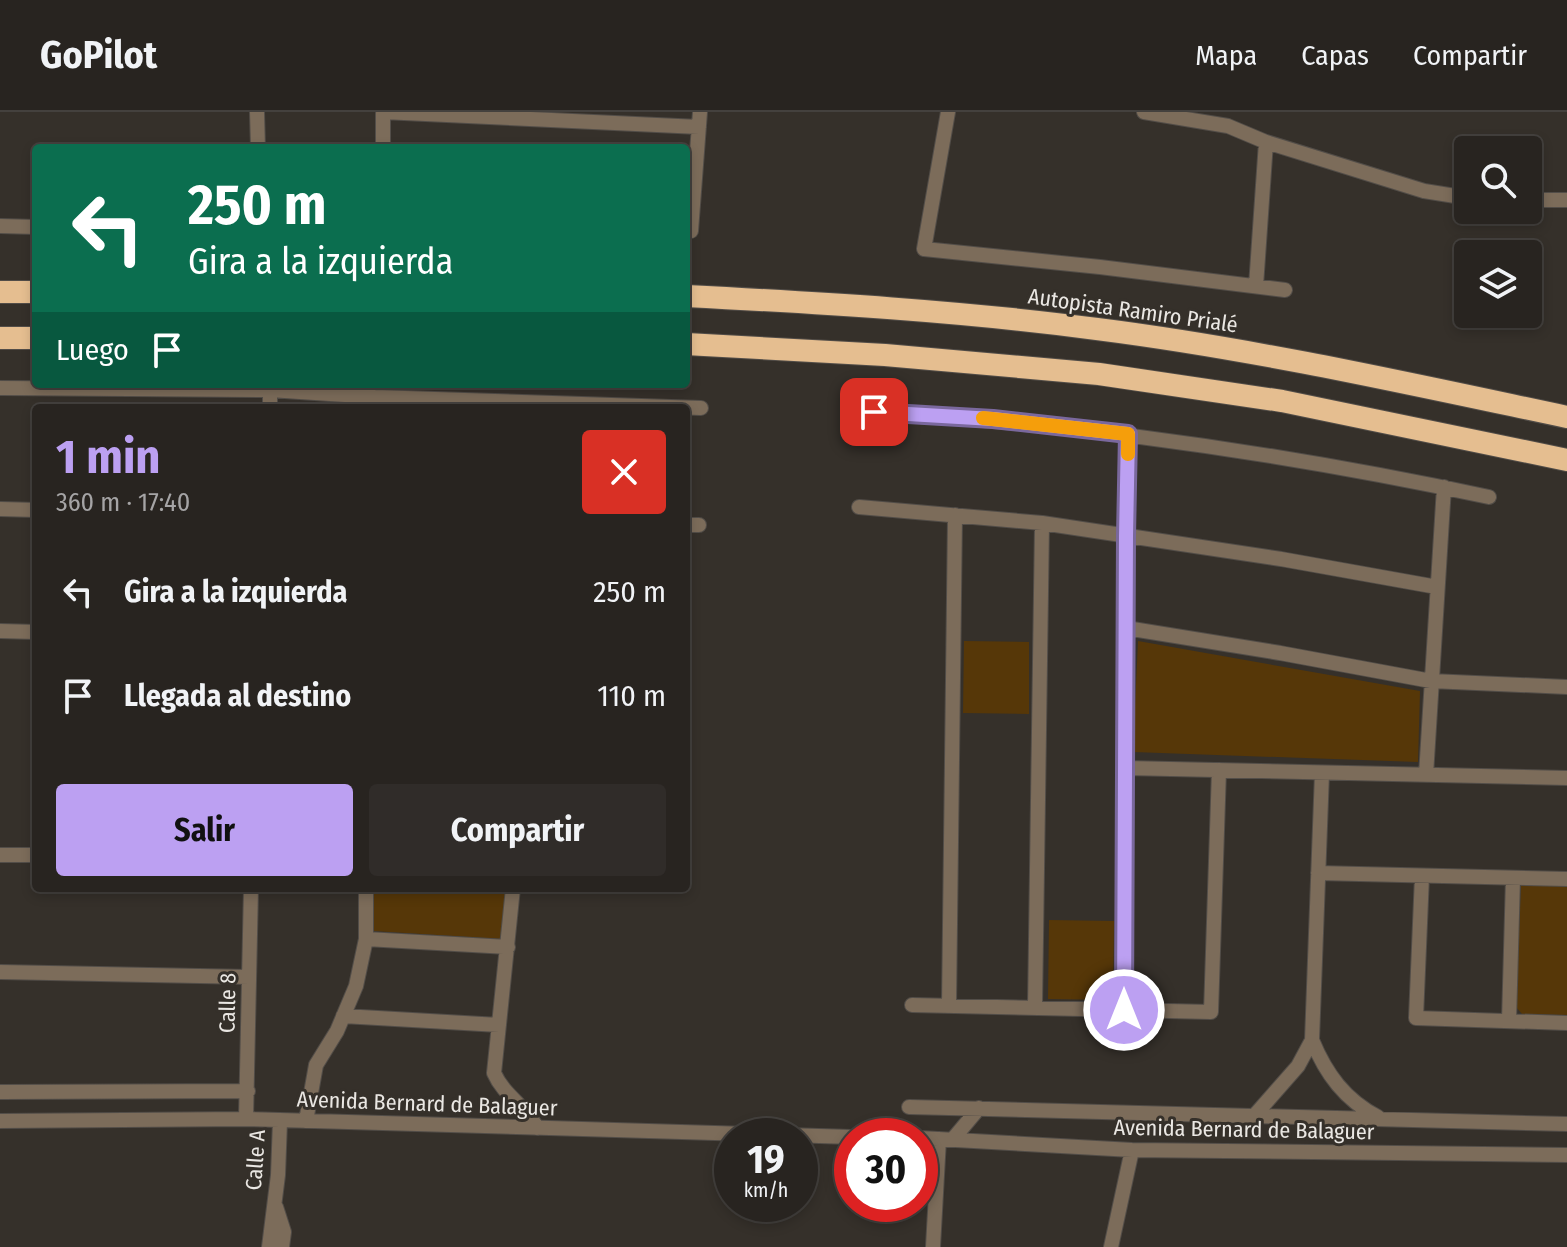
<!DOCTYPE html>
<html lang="es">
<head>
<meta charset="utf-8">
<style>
	:root { --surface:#282420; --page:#302c29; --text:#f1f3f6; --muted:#a5a4a5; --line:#44413e; --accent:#bca0f2 }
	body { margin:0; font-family:"Fira Sans Condensed",sans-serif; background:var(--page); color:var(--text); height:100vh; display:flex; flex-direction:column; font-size:30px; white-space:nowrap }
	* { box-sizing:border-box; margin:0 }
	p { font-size:26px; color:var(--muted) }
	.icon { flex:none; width:44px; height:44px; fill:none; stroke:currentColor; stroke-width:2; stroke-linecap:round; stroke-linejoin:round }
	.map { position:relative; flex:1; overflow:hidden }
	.side { position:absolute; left:32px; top:292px; width:658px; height:488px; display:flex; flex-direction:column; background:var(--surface); border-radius:8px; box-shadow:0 4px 12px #0003,0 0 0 2px var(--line) }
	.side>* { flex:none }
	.hud { position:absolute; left:32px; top:32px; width:658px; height:244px; border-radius:8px; box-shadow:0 4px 12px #0003,0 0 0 2px var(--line); background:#0b6e4f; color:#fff; overflow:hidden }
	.buttons { position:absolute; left:1454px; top:24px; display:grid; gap:16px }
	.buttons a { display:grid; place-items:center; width:88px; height:88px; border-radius:8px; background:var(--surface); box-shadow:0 4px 12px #0003,0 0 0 2px var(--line); font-size:40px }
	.speed { position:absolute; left:714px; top:1006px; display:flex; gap:16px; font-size:40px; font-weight:700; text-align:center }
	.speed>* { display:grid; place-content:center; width:104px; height:104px; border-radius:50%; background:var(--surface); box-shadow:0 4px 12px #0003,0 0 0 2px var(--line); line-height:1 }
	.speed small { font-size:20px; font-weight:400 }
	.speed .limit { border:12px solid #d22; background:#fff; color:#111 }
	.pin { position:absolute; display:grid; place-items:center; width:68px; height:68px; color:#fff; margin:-34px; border-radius:16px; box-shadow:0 4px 12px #0006 }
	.me { position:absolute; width:88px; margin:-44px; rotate:0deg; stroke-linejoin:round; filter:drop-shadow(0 0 6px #0008) }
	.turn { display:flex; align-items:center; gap:28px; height:168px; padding:0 24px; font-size:36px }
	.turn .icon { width:104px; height:104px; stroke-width:2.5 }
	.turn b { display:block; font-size:56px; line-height:68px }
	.then { display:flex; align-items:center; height:76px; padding:0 24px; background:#0003; gap:16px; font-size:30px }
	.round { display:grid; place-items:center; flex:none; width:84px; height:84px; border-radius:8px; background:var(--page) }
	.overview { display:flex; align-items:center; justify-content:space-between; height:136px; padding:0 24px }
	h1 { font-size:48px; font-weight:700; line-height:60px; color:var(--accent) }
	.button { display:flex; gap:16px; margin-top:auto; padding:16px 24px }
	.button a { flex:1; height:92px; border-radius:8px; background:var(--accent); color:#111; font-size:32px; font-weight:700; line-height:92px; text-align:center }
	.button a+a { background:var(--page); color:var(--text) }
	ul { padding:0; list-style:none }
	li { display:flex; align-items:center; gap:24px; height:104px; padding:0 24px }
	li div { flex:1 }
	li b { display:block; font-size:30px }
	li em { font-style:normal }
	header { display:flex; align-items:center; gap:48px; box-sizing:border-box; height:112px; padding:0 40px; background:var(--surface); border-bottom:2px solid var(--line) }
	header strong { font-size:38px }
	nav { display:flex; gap:44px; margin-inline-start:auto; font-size:28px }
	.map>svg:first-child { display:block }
	.green { fill:#563708 }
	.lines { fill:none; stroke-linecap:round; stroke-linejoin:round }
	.minor-casing { stroke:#524d48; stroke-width:16 }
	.highway-casing { stroke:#524d48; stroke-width:24 }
	.minor { stroke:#7c6c5a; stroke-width:14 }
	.highway { stroke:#e5be90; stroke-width:22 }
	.route-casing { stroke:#7a689d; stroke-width:20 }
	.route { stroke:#bca0f2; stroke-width:14 }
	.slow { stroke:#f59e0b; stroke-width:14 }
	.labels { text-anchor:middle; stroke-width:6; stroke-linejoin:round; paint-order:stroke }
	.street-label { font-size:22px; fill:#eae7e3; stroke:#35302a }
</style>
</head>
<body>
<header>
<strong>GoPilot</strong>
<nav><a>Mapa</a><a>Capas</a><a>Compartir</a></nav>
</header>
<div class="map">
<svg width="1567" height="1135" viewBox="0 0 1567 1135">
	<rect width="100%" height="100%" fill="#35302a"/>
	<path class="green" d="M964 529 1029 530V602L963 601Z
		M1138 529 1420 579 1418 650 1133 640Z
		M1521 771 1567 772V903L1522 902 1516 895Z
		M374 776H507L501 827 374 819Z
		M1049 808 1114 809 1113 888 1048 887Z"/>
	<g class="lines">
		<defs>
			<path id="minor" d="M257 0 258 36
				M383 0 699 15
				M948 0 924 137 1100 155 1285 178
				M1144 0 1228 14 1266 30 1424 79 1468 86
				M383 36V0
				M1528 88H1567
				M0 114 36 115
				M686 119H691L700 0
				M1256 174 1266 30
				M0 276 270 278 375 285 701 296
				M270 296V278
				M874 300C1081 312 1287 342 1489 385
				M859 395 1042 411 1281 447 1437 475
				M0 397 36 398
				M686 413H699
				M1126 516 1280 541 1431 569 1567 575
				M0 519 36 520
				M1126 656 1567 666
				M1322 661 1312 928C1326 962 1345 988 1378 1005
				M1426 663 1444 375
				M0 743H36
				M1318 761 1567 767
				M1422 764 1416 906 1567 911
				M513 776 494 961C504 984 526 994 537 1016
				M366 827 508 835
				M0 860 249 865
				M912 893 1211 900 1219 658
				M949 894 955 403
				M1035 896 1042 411
				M1124 898 1128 322
				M343 904 499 913
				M1509 909 1513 766
				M0 980 248 979
				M909 995 1567 1012
				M1254 1004 1298 954 1312 928
				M246 1007 251 776
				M0 1009 246 1007 852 1025
				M306 1009 316 953 337 919 356 874 366 827V776
				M920 1026 1132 1038 1567 1043
				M953 1027 979 996
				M276 1095 284 1120 282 1135
				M269 1135 278 1063 280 1009
				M933 1135 939 1027
				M1111 1135 1132 1038"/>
			<path id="highway" d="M0 180H36
				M686 184C823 191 960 199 1097 217 1255 237 1411 272 1567 305
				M0 226H36
				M686 232 885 243 1099 262 1282 289 1567 348"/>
		</defs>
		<use href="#minor" class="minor-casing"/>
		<use href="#highway" class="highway-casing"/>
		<use href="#minor" class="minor"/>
		<use href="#highway" class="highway"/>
	</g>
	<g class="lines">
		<defs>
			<path id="route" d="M874 300 993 307 1128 322 1126 424 1124 898"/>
		</defs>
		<use href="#route" class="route-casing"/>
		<use href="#route" class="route"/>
		<path class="slow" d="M983 306 1128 322V342"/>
	</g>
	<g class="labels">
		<g class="street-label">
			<text transform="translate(1133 198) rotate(8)" y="8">Autopista Ramiro Prialé</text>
			<text transform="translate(227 891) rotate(-89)" y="8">Calle 8</text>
			<text transform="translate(427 991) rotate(2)" y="8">Avenida Bernard de Balaguer</text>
			<text transform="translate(1244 1017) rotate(1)" y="8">Avenida Bernard de Balaguer</text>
			<text transform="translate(255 1048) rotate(-86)" y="8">Calle A</text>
		</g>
	</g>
</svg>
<div class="buttons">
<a><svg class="icon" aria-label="search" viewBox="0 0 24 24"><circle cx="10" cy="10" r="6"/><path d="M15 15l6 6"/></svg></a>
<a><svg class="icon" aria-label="layers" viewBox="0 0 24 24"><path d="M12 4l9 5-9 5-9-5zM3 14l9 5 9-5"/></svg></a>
</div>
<div class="speed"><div>19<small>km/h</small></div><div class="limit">30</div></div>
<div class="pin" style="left:874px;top:300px;background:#d93025"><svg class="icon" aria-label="arrive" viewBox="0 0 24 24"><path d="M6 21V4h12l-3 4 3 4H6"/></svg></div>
<svg class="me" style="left:1124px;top:898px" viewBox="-20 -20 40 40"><circle r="17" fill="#bca0f2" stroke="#fff" stroke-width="3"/><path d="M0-11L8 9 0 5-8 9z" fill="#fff"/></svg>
<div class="hud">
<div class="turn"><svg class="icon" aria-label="left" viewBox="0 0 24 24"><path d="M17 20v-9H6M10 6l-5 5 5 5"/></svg><div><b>250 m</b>Gira a la izquierda</div></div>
<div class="then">Luego<svg class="icon" aria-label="arrive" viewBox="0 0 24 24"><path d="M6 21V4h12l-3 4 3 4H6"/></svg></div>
</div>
<section class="side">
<div class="overview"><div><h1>1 min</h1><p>360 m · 17:40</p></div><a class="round" style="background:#d93025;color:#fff"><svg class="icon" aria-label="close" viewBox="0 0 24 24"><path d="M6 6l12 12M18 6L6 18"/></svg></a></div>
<ul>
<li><svg class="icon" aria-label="left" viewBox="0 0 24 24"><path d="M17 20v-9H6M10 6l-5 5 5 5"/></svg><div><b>Gira a la izquierda</b></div><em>250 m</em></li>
<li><svg class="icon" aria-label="arrive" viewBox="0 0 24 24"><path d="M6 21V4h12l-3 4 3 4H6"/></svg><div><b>Llegada al destino</b></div><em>110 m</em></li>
</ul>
<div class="button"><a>Salir</a><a>Compartir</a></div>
</section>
</div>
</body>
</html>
